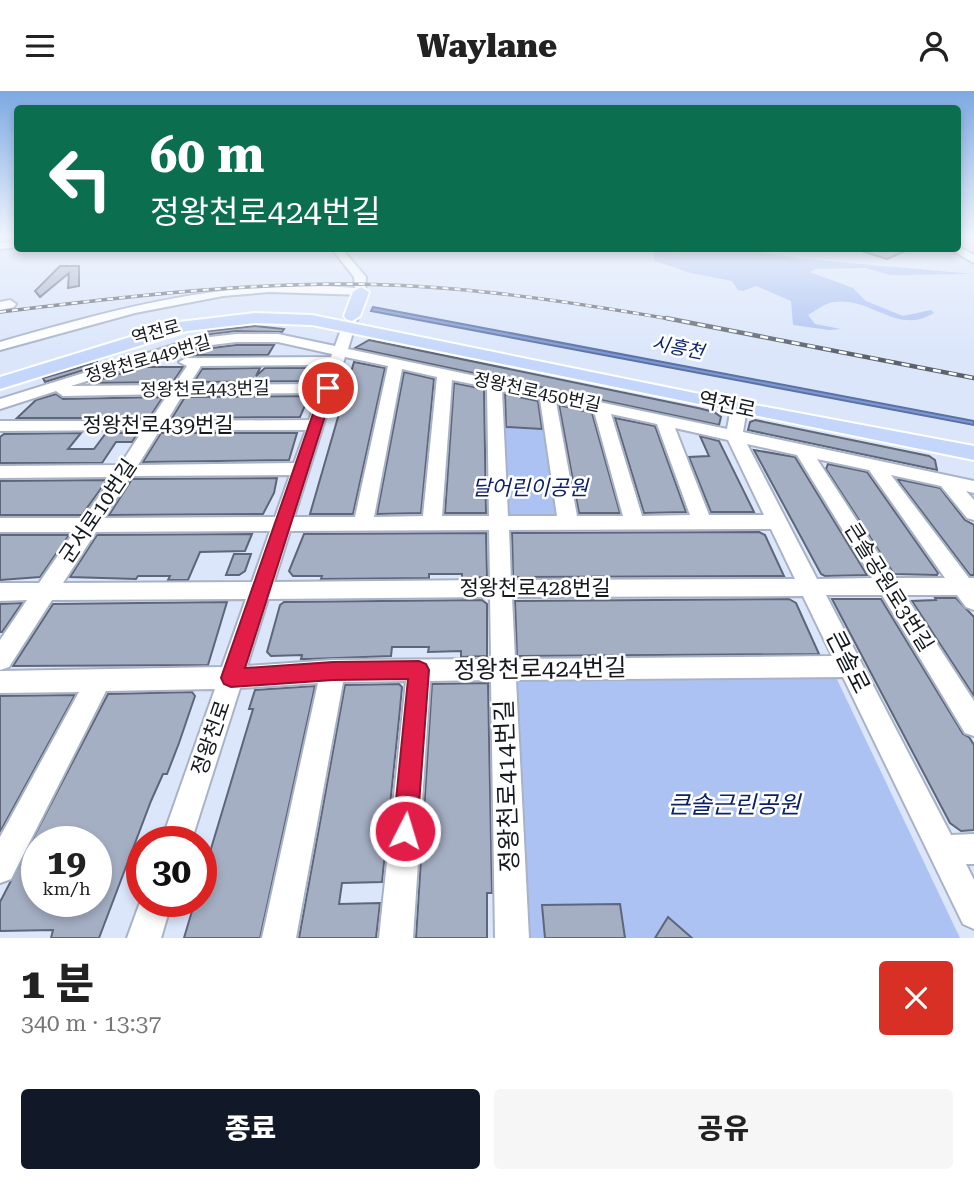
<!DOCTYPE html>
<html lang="ko">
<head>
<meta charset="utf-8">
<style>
	:root { --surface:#fff; --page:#f6f6f6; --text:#222; --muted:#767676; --accent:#111827 }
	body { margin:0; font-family:"Roboto Serif","Noto Sans KR",serif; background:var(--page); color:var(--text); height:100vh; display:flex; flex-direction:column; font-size:26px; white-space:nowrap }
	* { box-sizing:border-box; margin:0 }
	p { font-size:23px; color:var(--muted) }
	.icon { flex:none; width:38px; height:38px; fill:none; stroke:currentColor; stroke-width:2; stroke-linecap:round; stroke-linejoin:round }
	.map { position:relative; height:847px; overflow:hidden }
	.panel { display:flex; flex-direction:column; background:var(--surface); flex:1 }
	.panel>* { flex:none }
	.hud { position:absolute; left:14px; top:14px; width:947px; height:147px; border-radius:7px; box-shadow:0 4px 10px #0003; background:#0b6e4f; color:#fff; overflow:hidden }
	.speed { position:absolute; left:21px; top:735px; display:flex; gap:14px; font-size:35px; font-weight:700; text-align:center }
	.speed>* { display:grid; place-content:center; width:91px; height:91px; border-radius:50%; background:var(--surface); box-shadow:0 4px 10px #0003; line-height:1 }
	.speed small { font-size:18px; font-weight:400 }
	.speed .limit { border:10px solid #d22; background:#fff; color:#111 }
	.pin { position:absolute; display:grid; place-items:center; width:60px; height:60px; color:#fff; margin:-30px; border:4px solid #fff; border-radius:50%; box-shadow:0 2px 7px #0007 }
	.me { position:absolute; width:77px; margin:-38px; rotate:5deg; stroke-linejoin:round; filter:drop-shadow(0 0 5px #0008) }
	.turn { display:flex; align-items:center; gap:24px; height:147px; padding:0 21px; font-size:32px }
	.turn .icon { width:91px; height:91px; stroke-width:2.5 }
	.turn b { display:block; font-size:49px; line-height:60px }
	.round { display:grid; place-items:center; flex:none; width:74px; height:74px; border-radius:7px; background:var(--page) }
	.summary { display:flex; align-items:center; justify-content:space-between; height:119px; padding:0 21px }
	h1 { font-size:42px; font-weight:800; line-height:52px }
	.action { display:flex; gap:14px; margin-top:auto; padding:14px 21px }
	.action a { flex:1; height:80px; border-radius:7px; background:var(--accent); color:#fff; font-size:28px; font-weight:800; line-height:80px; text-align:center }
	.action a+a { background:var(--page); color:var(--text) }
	header { display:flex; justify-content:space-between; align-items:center; height:91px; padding:0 21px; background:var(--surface); font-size:32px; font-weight:800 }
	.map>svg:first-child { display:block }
	.green { fill:#acc2f3 }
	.water { fill:#7c98d8; stroke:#5d72a0; stroke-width:2 }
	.building { fill:#a5afc4; stroke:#5e6679; stroke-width:2; fill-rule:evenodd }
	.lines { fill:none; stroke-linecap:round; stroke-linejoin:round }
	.minor-casing { stroke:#a9b3c7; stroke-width:4 }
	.major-casing { stroke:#fff; stroke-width:4 }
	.minor { fill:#fff; fill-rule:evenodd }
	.major { fill:#c4d6fb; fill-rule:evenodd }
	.rail-far1-casing { stroke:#5b626e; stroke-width:3.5 }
	.rail-casing { stroke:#5b626e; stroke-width:4.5 }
	.rail-far1 { stroke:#fff; stroke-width:2; stroke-dasharray:6; stroke-linecap:butt }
	.rail { stroke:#fff; stroke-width:2.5; stroke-dasharray:8; stroke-linecap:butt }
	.route { fill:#e11d48; stroke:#92132f; stroke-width:2 }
	.labels { text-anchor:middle; stroke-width:5; stroke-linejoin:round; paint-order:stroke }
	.far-street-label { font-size:18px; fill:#14181f; stroke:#fff }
	.far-water-label { font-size:19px; font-style:italic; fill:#0e246e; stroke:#fff }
	.street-label { font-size:21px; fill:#14181f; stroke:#fff }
	.park-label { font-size:21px; font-style:italic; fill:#0c216a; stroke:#fff }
	.near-street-label { font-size:24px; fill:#14181f; stroke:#fff }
	.near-park-label { font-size:24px; font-style:italic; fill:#0c216a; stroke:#fff }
</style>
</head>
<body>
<header><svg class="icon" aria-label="menu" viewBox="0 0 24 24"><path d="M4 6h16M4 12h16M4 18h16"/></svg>Waylane<svg class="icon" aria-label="person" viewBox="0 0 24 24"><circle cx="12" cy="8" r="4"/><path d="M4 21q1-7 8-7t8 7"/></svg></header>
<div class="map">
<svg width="974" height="847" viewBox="0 0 974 847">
	<rect width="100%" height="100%" fill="#dbe6fb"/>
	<path class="green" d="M653 158H676L671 159 674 162 695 158H740L804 168 974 183 890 184 866 177 815 178 810 181 853 197 866 210 903 225 931 219 934 222C897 245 872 205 833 211 825 212 815 220 808 224L815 233 841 238 829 239 793 234 791 210 756 195 743 200 738 199 732 190 691 182 655 170Z
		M501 337H549L561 425 505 426Z
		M834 582 960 847H520L508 583Z"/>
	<path class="water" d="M373 216 974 330V334L371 220Z"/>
	<path class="building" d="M862 158H910L887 168 861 160Z
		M60 175H79V195L68 197 69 182 40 206 35 200Z
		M255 235 284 238 282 241 236 240 205 244 208 240Z
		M369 249 698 317 714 321 721 326 719 334 355 257Z
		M236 254H274L268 264H191L196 259Z
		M97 271V275L45 291 43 287Z
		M354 271 385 277 353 423H310Z
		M141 276H183L173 291 89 292Z
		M260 277 256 285 265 277H320L314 290 194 291 202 278Z
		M404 281 434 288 421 422 377 423Z
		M454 292 484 298 486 422H445Z
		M56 303 63 308 163 306 149 327H17L36 309Z
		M505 303 538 310 542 338 506 336Z
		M309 305 300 326 172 327 185 306Z
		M559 314 592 322 620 422H579Z
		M615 327 655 335 686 421 644 422Z
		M755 329 929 365 935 369 937 379 748 339 750 331Z
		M81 342 68 358H94L106 342H138L132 351H116L102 372H0V346L4 343Z
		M161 342H297L289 369 143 371Z
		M700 345 719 350 754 421H711L689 366 709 365Z
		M754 359 795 366 867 484 825 485 821 483Z
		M828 373 867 381 938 482 937 484 894 483 826 378Z
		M277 387 274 402 263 423 109 424 132 388Z
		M897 388 940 397 965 429 974 434V484H970Z
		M107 389 82 424H0V390Z
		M759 441 765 444 784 485 516 486 513 484 512 442Z
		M486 442 487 485 485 486 462 487V483H429V487L321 488 322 485H293L289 480 304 443Z
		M252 443 245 460 200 461 188 489H168L170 485H138L136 488 70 486 97 444Z
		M0 444H69L40 486 0 489Z
		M234 463H251L245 480 239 484H226Z
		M935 507H956L974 526V605L912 510 936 509Z
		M789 508 796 512 819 563 517 565 515 510Z
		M832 508H881L963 643 969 646 974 654V739L961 740 950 732Z
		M482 509 487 513V565L461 566V560L428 561 429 556H392L391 565 310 568H301L302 564 271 565 267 561 280 514 284 511Z
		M227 511 208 574 13 575 53 513Z
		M22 512 2 541H0V513Z
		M488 592 492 802H487V847H416L432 593Z
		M399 593 402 596 399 628 382 791 342 792 339 813 380 812 376 847H299L345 594Z
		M315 595 260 847H184L195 810H201V791L253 618H249L255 599Z
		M192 601 195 605 179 652 167 683H163L151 710 99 847H51L53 839 0 840V811L108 603ZM37 751H96V810L37 811Z
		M75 604 0 741V605Z
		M620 813 625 847H545L542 814Z
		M668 826 692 847H655Z"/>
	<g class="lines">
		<defs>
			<path id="minor" d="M18 150V156L0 158V152Z
				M957 155 974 164V172L953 160 952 158H957Z
				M332 158H342L366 186 365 204 269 201 223 205 135 222 0 259V251C119 217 230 186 355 197L354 186Z
				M10 209 16 213 14 216 0 219V211Z
				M352 221 358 225 348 258 727 338 731 317 739 312 747 317 743 341 974 390V402L966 400 974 409V429L967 427 941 395 891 384 969 487H974V519L966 516 957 504H905L974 610V645L965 642 882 504H826L951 744 974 743V773H966L974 789V838L963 833 843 586 516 589 529 847H495L491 589 430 590 413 847H379L406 590 343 591 296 847H262L318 592 240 597 191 751H161L215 598 106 600 11 788 0 792V746L79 601 0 602V580L222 576 246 508 52 509 9 576 0 579V549L27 509 0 510V492H39L74 441H0V427H84L112 386 0 387V375L120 374 143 339 0 340V330H150L168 303 63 305 56 300 0 318V308L193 248 236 243H278L335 255 346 225ZM236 251H278L332 263 331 266 186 267 179 271 187 275 174 294 71 295 195 256ZM345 266 388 275 355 426H294ZM328 274 322 293 189 294 201 275ZM402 278 437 286 423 425 374 426ZM452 289 487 296 489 425H442ZM502 300 540 308 557 425H508ZM319 302 309 329 167 330 183 303ZM556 311 594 320 623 425H577ZM611 323 657 333 690 424 642 425ZM675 337 728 349 764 424H709ZM160 339H306L294 372 138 374ZM747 353 797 364 872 487 817 488ZM817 368 869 379 945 487H894ZM290 384 275 426 104 427 131 385ZM771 438 795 488 511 489 509 439ZM489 439 490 489 274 491 290 440ZM270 440 252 491 63 492 96 441ZM803 505 832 565 515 568 512 506ZM490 506 491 568 333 569 247 575 268 508Z
				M142 806V810H172L161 847H127Z"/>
			<path id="major" d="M361 196 369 201 360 225 352 230 346 228 344 225 353 201Z
				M255 222 312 224 739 311 974 355V369L312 234 255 232 187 240 0 298V286L179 231Z"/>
		</defs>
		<use href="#minor" class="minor-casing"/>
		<use href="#major" class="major-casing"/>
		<use href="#minor" class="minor"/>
		<use href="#major" class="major"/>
		<defs>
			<path id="rail-far1" d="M0 221C114 207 229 193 344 193 455 193 566 210 676 229"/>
			<path id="rail" d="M666 227 974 287"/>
		</defs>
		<use href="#rail-far1" class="rail-far1-casing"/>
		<use href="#rail" class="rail-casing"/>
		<use href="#rail-far1" class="rail-far1"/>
		<use href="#rail" class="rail"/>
	</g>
	<linearGradient id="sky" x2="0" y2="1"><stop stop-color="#7da9e2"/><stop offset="0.55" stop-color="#eff4fd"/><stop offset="1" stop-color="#eff4fd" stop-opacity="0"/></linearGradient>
	<rect width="974" height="264" fill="url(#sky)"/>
	<path class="route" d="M328 293 334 297 245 577 333 571 419 570 426 573 429 579 417 740 414 749 405 752 396 749 393 740 408 588 333 589 231 596 224 593 221 587 322 297Z"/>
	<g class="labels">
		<g class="far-street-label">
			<text transform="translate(156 241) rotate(-15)" y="6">역전로</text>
			<text transform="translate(148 268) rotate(-16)" y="6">정왕천로449번길</text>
			<text transform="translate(205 298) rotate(-1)" y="6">정왕천로443번길</text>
			<text transform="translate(537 301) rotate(12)" y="6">정왕천로450번길</text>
		</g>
		<g class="far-water-label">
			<text transform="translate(678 256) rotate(11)" y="7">시흥천</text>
		</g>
		<g class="street-label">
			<text transform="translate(727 314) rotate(12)" y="7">역전로</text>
			<text x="158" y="341">정왕천로439번길</text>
			<text transform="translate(98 420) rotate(-56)" y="7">군서로10번길</text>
			<text transform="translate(889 496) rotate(58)" y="7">큰솔공원로3번길</text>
			<text x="535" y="504">정왕천로428번길</text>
			<text transform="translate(211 647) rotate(-71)" y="7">정왕천로</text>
		</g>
		<g class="park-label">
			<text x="530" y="404">달어린이공원</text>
		</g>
		<g class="near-street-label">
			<text transform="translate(848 571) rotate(63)" y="8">큰솔로</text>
			<text transform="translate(540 578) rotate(-1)" y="8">정왕천로424번길</text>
			<text transform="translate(507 695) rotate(-92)" y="8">정왕천로414번길</text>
		</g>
		<g class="near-park-label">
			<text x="734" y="722">큰솔근린공원</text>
		</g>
	</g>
</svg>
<div class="speed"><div>19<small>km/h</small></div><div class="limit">30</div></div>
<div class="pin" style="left:328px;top:297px;background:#d93025"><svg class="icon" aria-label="arrive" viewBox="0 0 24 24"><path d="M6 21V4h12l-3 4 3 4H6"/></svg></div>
<svg class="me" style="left:405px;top:740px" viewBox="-20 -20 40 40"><circle r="17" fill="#e11d48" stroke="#fff" stroke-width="3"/><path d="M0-11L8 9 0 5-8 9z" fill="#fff"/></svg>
<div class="hud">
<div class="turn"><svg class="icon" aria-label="left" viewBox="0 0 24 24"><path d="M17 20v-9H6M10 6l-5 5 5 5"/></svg><div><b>60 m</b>정왕천로424번길</div></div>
</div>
</div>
<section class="panel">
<div class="summary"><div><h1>1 분</h1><p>340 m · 13:37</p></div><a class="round" style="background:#d93025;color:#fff"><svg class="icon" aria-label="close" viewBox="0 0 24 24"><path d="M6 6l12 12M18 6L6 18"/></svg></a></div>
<div class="action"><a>종료</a><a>공유</a></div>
</section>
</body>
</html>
